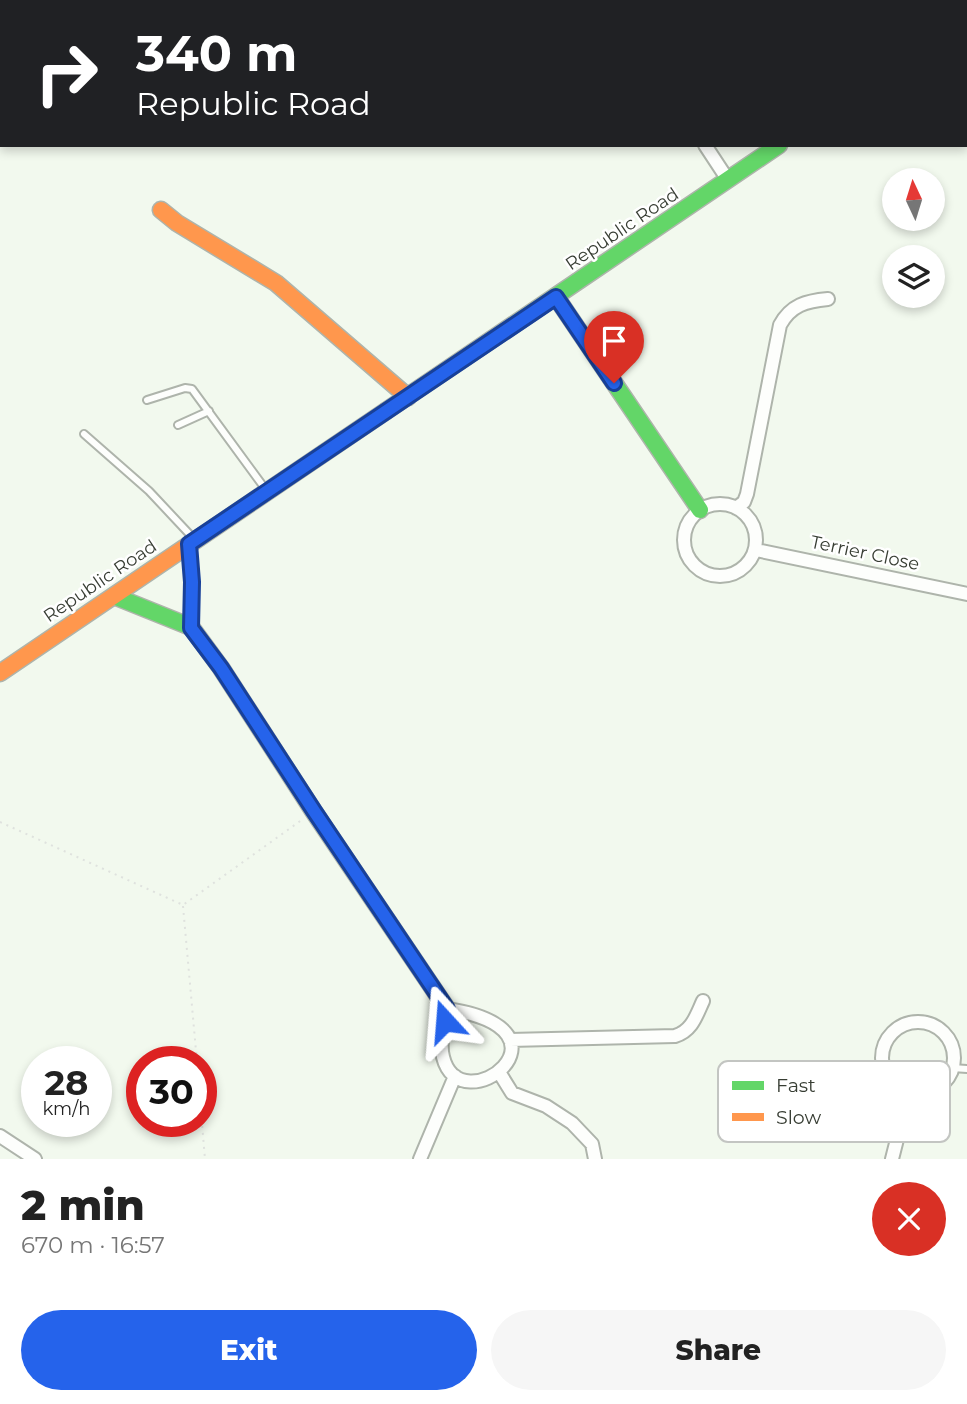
<!DOCTYPE html>
<html lang="en">
<head>
<meta charset="utf-8">
<style>
	:root { --surface:#fff; --page:#f6f6f6; --text:#222; --muted:#767676; --accent:#2563eb }
	body { margin:0; font-family:Montserrat,sans-serif; background:var(--page); color:var(--text); height:100vh; display:flex; flex-direction:column; font-size:26px; white-space:nowrap }
	* { box-sizing:border-box; margin:0 }
	p { font-size:23px; color:var(--muted) }
	.icon { flex:none; width:38px; height:38px; fill:none; stroke:currentColor; stroke-width:2; stroke-linecap:round; stroke-linejoin:round }
	.map { position:relative; height:1159px; overflow:hidden }
	.details { display:flex; flex-direction:column; background:var(--surface); flex:1 }
	.details>* { flex:none }
	.top-card { position:absolute; left:0px; top:0px; width:968px; height:147px; box-shadow:0 4px 10px #0003; background:#202124; color:#fff; overflow:hidden }
	.needle { width:46px; rotate:356deg }
	.fabs { position:absolute; left:882px; top:168px; display:grid; gap:14px }
	.fabs a { display:grid; place-items:center; width:63px; height:63px; border-radius:50%; background:var(--surface); box-shadow:0 4px 10px #0003; font-size:35px }
	.speed { position:absolute; left:21px; top:1046px; display:flex; gap:14px; font-size:35px; font-weight:700; text-align:center }
	.speed>* { display:grid; place-content:center; width:91px; height:91px; border-radius:50%; background:var(--surface); box-shadow:0 4px 10px #0003; line-height:1 }
	.speed small { font-size:18px; font-weight:400 }
	.speed .limit { border:10px solid #d22; background:#fff; color:#111 }
	.pin { position:absolute; display:grid; place-items:center; width:60px; height:60px; color:#fff; margin:-72px -30px; border-radius:50% 50% 50% 0; rotate:-45deg; box-shadow:0 0 7px #0007 }
	.pin .icon { rotate:45deg }
	.me { position:absolute; width:77px; margin:-38px; rotate:341deg; stroke-linejoin:round; filter:drop-shadow(0 0 5px #0008) }
	.turn { display:flex; align-items:center; gap:24px; height:147px; padding:0 21px; font-size:32px }
	.turn .icon { width:91px; height:91px; stroke-width:2.5 }
	.turn b { display:block; font-size:49px; line-height:60px }
	.round { display:grid; place-items:center; flex:none; width:74px; height:74px; border-radius:37px; background:var(--page) }
	.overview { display:flex; align-items:center; justify-content:space-between; height:119px; padding:0 21px }
	h1 { font-size:42px; font-weight:800; line-height:52px }
	.action { display:flex; gap:14px; margin-top:auto; padding:14px 21px }
	.action a { flex:1; height:80px; border-radius:42px; background:var(--accent); color:#fff; font-size:28px; font-weight:800; line-height:80px; text-align:center }
	.action a+a { background:var(--page); color:var(--text) }
	.map>svg:first-child { display:block }
	.lines { fill:none; stroke-linecap:round; stroke-linejoin:round }
	.lane-casing { stroke:#aeb4ab; stroke-width:10 }
	.street-casing { stroke:#aeb4ab; stroke-width:16 }
	.fast-casing { stroke:#aeb4ab; stroke-width:19 }
	.slow-casing { stroke:#aeb4ab; stroke-width:19 }
	.path { stroke:#dfe2de; stroke-width:2; stroke-dasharray:2 5; stroke-linecap:butt }
	.lane { stroke:#fdfefc; stroke-width:6 }
	.street { stroke:#fdfefc; stroke-width:12 }
	.fast { stroke:#63d668; stroke-width:16 }
	.slow { stroke:#ff974d; stroke-width:16 }
	.route-casing { stroke:#184099; stroke-width:18 }
	.route { stroke:#2563eb; stroke-width:12 }
	.labels { text-anchor:middle; stroke-width:5; stroke-linejoin:round; paint-order:stroke }
	.street-label { font-size:18px; fill:#373d33; stroke:#fff }
	.key { fill:#fff; stroke:#c3c5c2; stroke-width:2 }
	.key-label { font-size:19px; fill:#373d33 }
</style>
</head>
<body>
<div class="map">
<svg width="967" height="1159" viewBox="0 0 967 1159">
	<rect width="100%" height="100%" fill="#f2f9ee"/>
	<g class="lines">
		<defs>
			<path id="lane" d="M14 0V2
				M147 400 185 388 192 389 266 490
				M178 425 209 411
				M84 434 149 491 194 539
				M952 1068 967 1069"/>
			<path id="street" d="M614 0 615 2
				M233 2 236 0
				M0 127 2 128
				M705 145 728 180
				M684 540a36 36 0 1 1 72 0a36 36 0 1 1-72 0Z
				M736 508 744 502 747 494 780 325C791 305 806 301 828 299
				M189 544 192 582 191 627
				M756 550 967 594
				M447 1009C586 1030 460 1126 443 1057 439 1042 445 1024 447 1009Z
				M882 1058a36 36 0 1 1 72 0a36 36 0 1 1-72 0Z
				M510 1040 675 1036C692 1031 696 1016 703 1001
				M499 1072 512 1093 546 1106 572 1123 592 1144 595 1159
				M0 1136 35 1159
				M420 1159 455 1076
				M892 1159 909 1092"/>
			<path id="fast" d="M966 19 967 18
				M556 297 700 510
				M386 411 779 145
				M114 596 191 627 221 668 314 812 447 1009"/>
			<path id="slow" d="M161 210 177 223 276 283 408 397
				M0 673 386 411"/>
		</defs>
		<use href="#lane" class="lane-casing"/>
		<use href="#street" class="street-casing"/>
		<use href="#fast" class="fast-casing"/>
		<use href="#slow" class="slow-casing"/>
		<path class="path" d="M0 822 183 905 303 819
			M183 906 197 1062
			M201 1112 205 1159"/>
		<use href="#lane" class="lane"/>
		<use href="#street" class="street"/>
		<use href="#fast" class="fast"/>
		<use href="#slow" class="slow"/>
	</g>
	<g class="lines">
		<defs>
			<path id="route" d="M445 1021 447 1009 314 811 221 668 191 628 192 582 189 544 556 297 614 383"/>
		</defs>
		<use href="#route" class="route-casing"/>
		<use href="#route" class="route"/>
	</g>
	<g class="labels">
		<g class="street-label">
			<text transform="translate(622 229) rotate(-34)" y="6">Republic Road</text>
			<text transform="translate(865 553) rotate(12)" y="6">Terrier Close</text>
			<text transform="translate(100 581) rotate(-34)" y="6">Republic Road</text>
		</g>
	</g>
	<rect x="718" y="1061" width="232" height="81" rx="10" class="key"/>
	<rect x="732" y="1081" width="32" height="9" fill="#63d668"/>
	<rect x="732" y="1113" width="32" height="8" fill="#ff974d"/>
	<g class="key-label">
		<text x="776" y="1092">Fast</text>
		<text x="776" y="1124">Slow</text>
	</g>
</svg>
<div class="fabs">
<a><svg class="needle" viewBox="-14 -14 28 28"><path d="M0-13l5 13h-10z" fill="#e53935"/><path d="M0 13l5-13h-10z" fill="#767676"/></svg></a>
<a><svg class="icon" aria-label="layers" viewBox="0 0 24 24"><path d="M12 4l9 5-9 5-9-5zM3 14l9 5 9-5"/></svg></a>
</div>
<div class="speed"><div>28<small>km/h</small></div><div class="limit">30</div></div>
<div class="pin" style="left:614px;top:383px;background:#d93025"><svg class="icon" aria-label="arrive" viewBox="0 0 24 24"><path d="M6 21V4h12l-3 4 3 4H6"/></svg></div>
<svg class="me" style="left:445px;top:1021px" viewBox="-20 -20 40 40"><path d="M0-17L14 15 0 8-14 15z" fill="#2563eb" stroke="#fff" stroke-width="4"/></svg>
<div class="top-card">
<div class="turn"><svg class="icon" aria-label="right" viewBox="0 0 24 24"><path d="M7 20v-9h11M14 6l5 5-5 5"/></svg><div><b>340 m</b>Republic Road</div></div>
</div>
</div>
<section class="details">
<div class="overview"><div><h1>2 min</h1><p>670 m · 16:57</p></div><a class="round" style="background:#d93025;color:#fff"><svg class="icon" aria-label="close" viewBox="0 0 24 24"><path d="M6 6l12 12M18 6L6 18"/></svg></a></div>
<div class="action"><a>Exit</a><a>Share</a></div>
</section>
</body>
</html>
